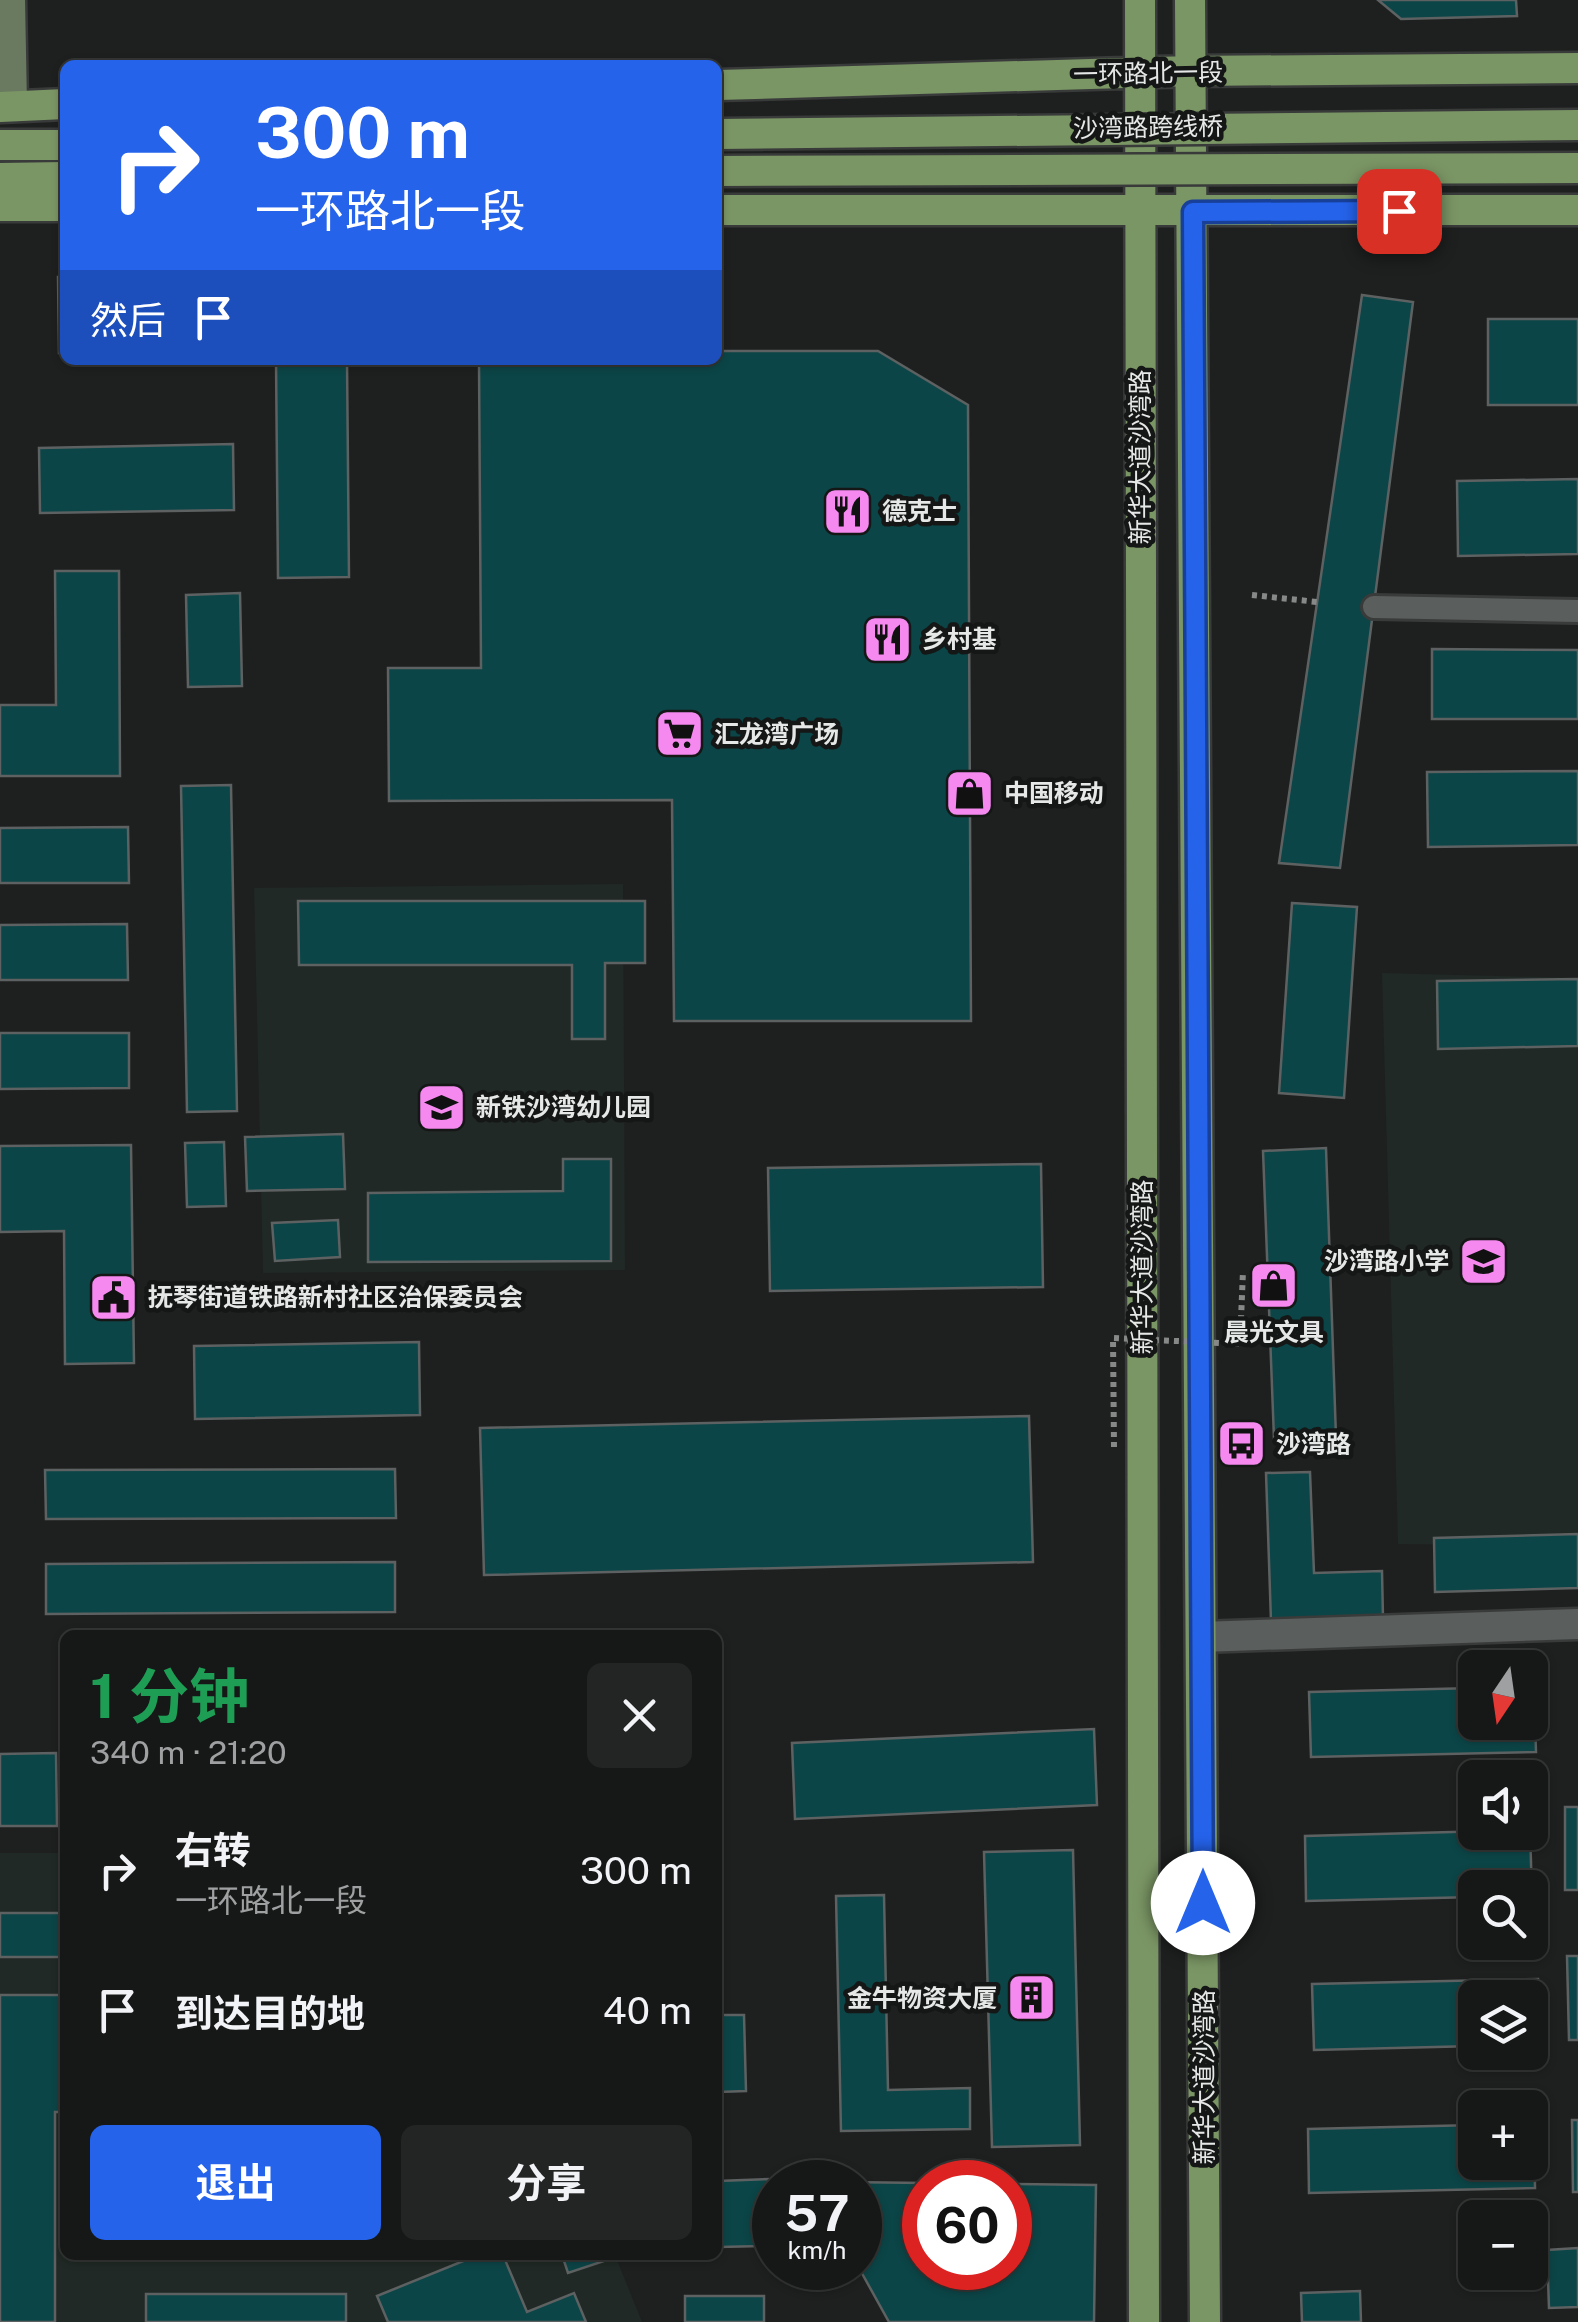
<!DOCTYPE html>
<html lang="zh">
<head>
<meta charset="utf-8">
<style>
	:root { --surface:#161817; --page:#232524; --text:#f1f3f6; --muted:#9ea0a1; --line:#353736; --accent:#2563eb }
	body { margin:0; font-family:"Public Sans","Noto Sans SC",sans-serif; background:var(--page); color:var(--text); height:100vh; display:flex; flex-direction:column; font-size:38px; white-space:nowrap }
	* { box-sizing:border-box; margin:0 }
	p { font-size:32px; color:var(--muted) }
	.icon { flex:none; width:55px; height:55px; fill:none; stroke:currentColor; stroke-width:2; stroke-linecap:round; stroke-linejoin:round }
	.map { position:relative; flex:1; overflow:hidden }
	.details { position:absolute; left:60px; top:1630px; width:662px; height:630px; display:flex; flex-direction:column; background:var(--surface); border-radius:15px; box-shadow:0 2px 8px #0004,0 0 0 2px var(--line) }
	.details>* { flex:none }
	.top-card { position:absolute; left:60px; top:60px; width:662px; height:305px; border-radius:15px; box-shadow:0 2px 8px #0004,0 0 0 2px var(--line); background:#2563eb; color:#fff; overflow:hidden }
	.needle { width:65px; rotate:193deg }
	.buttons { position:absolute; left:1458px; top:1650px; display:grid; gap:20px }
	.buttons a { display:grid; place-items:center; width:90px; height:90px; border-radius:15px; background:var(--surface); box-shadow:0 2px 8px #0004,0 0 0 2px var(--line); font-size:50px }
	.speed { position:absolute; left:752px; top:2160px; display:flex; gap:20px; font-size:50px; font-weight:700; text-align:center }
	.speed>* { display:grid; place-content:center; width:130px; height:130px; border-radius:50%; background:var(--surface); box-shadow:0 2px 8px #0004,0 0 0 2px var(--line); line-height:1 }
	.speed small { font-size:25px; font-weight:400 }
	.speed .limit { border:15px solid #d22; background:#fff; color:#111 }
	.pin { position:absolute; display:grid; place-items:center; width:85px; height:85px; color:#fff; margin:-42px; border-radius:20px; box-shadow:0 5px 15px #0006 }
	.me { position:absolute; width:110px; margin:-55px; rotate:0deg; stroke-linejoin:round; filter:drop-shadow(0 0 8px #0008) }
	.turn { display:flex; align-items:center; gap:35px; height:210px; padding:0 30px; font-size:45px }
	.turn .icon { width:130px; height:130px; stroke-width:2.5 }
	.turn b { display:block; font-size:70px; line-height:85px }
	.then { display:flex; align-items:center; height:95px; padding:0 30px; background:#0003; gap:20px; font-size:38px }
	.round { display:grid; place-items:center; flex:none; width:105px; height:105px; border-radius:15px; background:var(--page) }
	.head { display:flex; align-items:center; justify-content:space-between; height:170px; padding:0 30px }
	h1 { font-size:60px; font-weight:700; line-height:75px; color:#1e9e55 }
	.primary-button { display:flex; gap:20px; margin-top:auto; padding:20px 30px }
	.primary-button a { flex:1; height:115px; border-radius:15px; background:var(--accent); color:#fff; font-size:40px; font-weight:700; line-height:115px; text-align:center }
	.primary-button a+a { background:var(--page); color:var(--text) }
	ul { padding:0; list-style:none }
	li { display:flex; align-items:center; gap:30px; height:140px; padding:0 30px }
	li div { flex:1 }
	li b { display:block; font-size:38px }
	li em { font-style:normal }
	.map>svg:first-child { display:block }
	.built { fill:#202925 }
	.building { fill:#0c4547; stroke:#5d6161; stroke-width:2.5 }
	.lines { fill:none; stroke-linecap:round; stroke-linejoin:round }
	.lane-casing { stroke:#393b3a; stroke-width:28 }
	.street-casing { stroke:#393b3a; stroke-width:35 }
	.secondary-casing { stroke:#393b3a; stroke-width:35 }
	.primary-casing { stroke:#393b3a; stroke-width:35 }
	.path { stroke:#878988; stroke-width:6; stroke-dasharray:5 5; stroke-linecap:butt }
	.lane { stroke:#5a5e5c; stroke-width:22 }
	.street { stroke:#5a5e5c; stroke-width:30 }
	.secondary { stroke:#6a7a60; stroke-width:30 }
	.primary { stroke:#7b9665; stroke-width:30 }
	.primary-bridge-casing { stroke:#393b3a; stroke-width:35; stroke-linecap:butt }
	.path-bridge { stroke:#878988; stroke-width:6; stroke-dasharray:5 5; stroke-linecap:butt }
	.primary-bridge { stroke:#7b9665; stroke-width:30 }
	.route-casing { stroke:#184099; stroke-width:25 }
	.route { stroke:#2563eb; stroke-width:18 }
	.labels { text-anchor:middle; stroke-width:9; stroke-linejoin:round; paint-order:stroke }
	.street-label { font-size:25px; fill:#e6e8e7; stroke:#141716 }
	.poi-label { font-size:25px; font-weight:bold; fill:#e6e8e7; stroke:#141716; text-anchor:start }
</style>
</head>
<body>
<div class="map">
<svg width="1578" height="2322" viewBox="0 0 1578 2322">
	<rect width="100%" height="100%" fill="#1e201f"/>
	<path class="built" d="M623 884 625 1270 263 1273 254 888Z
		M1382 973 1578 978V1546L1398 1544Z
		M0 1853H65V2255H615L642 2322H0Z"/>
	<path class="building" d="M1378 0H1516L1517 16 1401 19Z
		M58 277H65V353H59Z
		M1362 295 1413 302 1340 868 1279 863Z
		M1488 319H1578V405H1488Z
		M718 351H878L968 405 971 1021H674L672 800 389 801 388 668H481L479 360H718Z
		M276 360H347L349 577 278 578Z
		M233 444 234 510 40 513 39 448Z
		M1578 479V554L1458 556 1457 481Z
		M55 571H119L120 776H0V705H56Z
		M240 593 242 686 188 687 186 595Z
		M1432 649 1578 650V719H1432Z
		M1578 771V845L1428 847 1427 772Z
		M231 785 237 1111 187 1112 181 786Z
		M128 827 129 883H0V828Z
		M298 901H645V963H605V1039H572V965H299Z
		M1292 903 1357 907 1344 1098 1279 1093Z
		M127 924 128 980H0V925Z
		M1578 979V1046L1438 1049 1437 981Z
		M0 1033H129V1088L0 1089Z
		M343 1134 345 1189 247 1191 245 1137Z
		M224 1142 226 1206 187 1207 185 1143Z
		M131 1145 134 1363 65 1364 64 1231 0 1232V1146Z
		M1326 1148 1336 1437 1274 1439 1263 1151Z
		M563 1159H611V1261L368 1262V1193L563 1191Z
		M1041 1164 1043 1287 770 1291 768 1168Z
		M338 1220 340 1257 275 1261 272 1223Z
		M419 1342 420 1415 195 1419 194 1346Z
		M1029 1416 1033 1562 484 1575 480 1428Z
		M395 1469 396 1518 46 1519 45 1470Z
		M1310 1472 1314 1573 1382 1571 1383 1618 1271 1621 1266 1473Z
		M1578 1534V1588L1435 1592 1434 1538Z
		M395 1562V1612L46 1614V1564Z
		M1530 1686H1534L1536 1752 1311 1757 1309 1692 1475 1688V1722H1530Z
		M1094 1729 1097 1805 795 1819 792 1743Z
		M56 1753 57 1826H0V1754Z
		M1565 1807H1578V1890H1565Z
		M1530 1830 1532 1895 1530 1888H1475V1897L1306 1901 1305 1836Z
		M1073 1850 1080 2145 992 2147 984 1852Z
		M884 1895 888 2090 970 2088V2129L841 2131 836 1896Z
		M0 1913H65V1957H0Z
		M1567 1956H1578V2040H1569Z
		M1538 1979 1539 2044H1530V1998H1475V2046L1314 2050 1312 1984Z
		M0 1995H65V2112H55V2322H0Z
		M718 2015H744L746 2091 718 2092Z
		M1572 2120H1578V2192H1573Z
		M1530 2123H1534L1535 2188 1309 2193 1308 2129 1475 2125V2162H1530Z
		M768 2179 770 2246 718 2247V2181Z
		M843 2182 925 2183V2268H1010V2184L1096 2185 1094 2322H889L859 2268 860 2182Z
		M1578 2248V2307L1549 2308 1547 2250Z
		M478 2255H503L527 2312 574 2293 586 2322H388L377 2296Z
		M562 2255H602L604 2261 568 2273Z
		M1360 2291 1361 2322H1302L1301 2293Z
		M146 2294H346V2322H146Z
		M685 2296H764V2322H685Z"/>
	<g class="lines">
		<defs>
			<path id="lane" d="M1374 607 1578 611"/>
			<path id="street" d="M1201 1637 1578 1624"/>
			<path id="secondary" d="M10 0 12 105"/>
			<path id="primary" d="M1140 0 1144 2322
				M1190 0 1205 2322
				M718 85 1190 71 1578 68
				M0 107 65 104
				M0 145H65
				M0 178 65 177
				M0 206H65
				M718 210H1578"/>
		</defs>
		<use href="#lane" class="lane-casing"/>
		<use href="#street" class="street-casing"/>
		<use href="#secondary" class="secondary-casing"/>
		<use href="#primary" class="primary-casing"/>
		<path class="path" d="M1252 595 1317 602"/>
		<use href="#lane" class="lane"/>
		<use href="#street" class="street"/>
		<use href="#secondary" class="secondary"/>
		<use href="#primary" class="primary"/>
		<defs>
			<path id="primary-bridge" d="M718 134 1578 125
				M718 171 1578 168"/>
		</defs>
		<use href="#primary-bridge" class="primary-bridge-casing"/>
		<path class="path-bridge" d="M1114 1447 1113 1338 1240 1344 1243 1271"/>
		<use href="#primary-bridge" class="primary-bridge"/>
	</g>
	<g class="lines">
		<defs>
			<path id="route" d="M1203 1903 1193 212 1399 211"/>
		</defs>
		<use href="#route" class="route-casing"/>
		<use href="#route" class="route"/>
	</g>
	<defs>
		<symbol id="restaurant-square" viewBox="-11 -11 22 22"><rect x="-9" y="-9" width="18" height="18" rx="4" fill="#f589ef" stroke="#141716"/><path d="M-5-6h1v4h1v-4h1v4h1v-4h1v5L-1.5 .5V6h-2V.5L-5-1ZM5-6V6H3V1.5H1.5Q1.5-4 5-6Z" fill="#111"/></symbol>
		<symbol id="supermarket-square" viewBox="-11 -11 22 22"><rect x="-9" y="-9" width="18" height="18" rx="4" fill="#f589ef" stroke="#141716"/><path d="M-6-5.5h2.5l.6 2H6L4.5 2H-2.5L-4.4-4H-6ZM-1.5 3.2a1.3 1.3 0 1 0 .1 0ZM3 3.2a1.3 1.3 0 1 0 .1 0Z" fill="#111"/></symbol>
		<symbol id="shop-square" viewBox="-11 -11 22 22"><rect x="-9" y="-9" width="18" height="18" rx="4" fill="#f589ef" stroke="#141716"/><path d="M-5-2.5h2.3a2.7 3.5 0 0 1 5.4 0H5L5.5 6h-11ZM-1.5-2.5h3a1.5 2.3 0 0 0-3 0Z" fill="#111"/></symbol>
		<symbol id="school-square" viewBox="-11 -11 22 22"><rect x="-9" y="-9" width="18" height="18" rx="4" fill="#f589ef" stroke="#141716"/><path d="M0-5L7-2L0 1L-7-2ZM-4 1L0 2.5L4 1V4Q0 6-4 4Z" fill="#111"/></symbol>
		<symbol id="civic-square" viewBox="-11 -11 22 22"><rect x="-9" y="-9" width="18" height="18" rx="4" fill="#f589ef" stroke="#141716"/><path d="M-.6-6.5H3V-4.5H.6V-3L4-1V1h2V6H-6V1h2V-1L-.6-3ZM-1.2 2.5V6h2.4V2.5Z" fill="#111"/></symbol>
		<symbol id="bus-square" viewBox="-11 -11 22 22"><rect x="-9" y="-9" width="18" height="18" rx="4" fill="#f589ef" stroke="#141716"/><path d="M-5-6H5V4H4V6H2V4H-2V6H-4V4H-5ZM-3.5-4V0h7V-4ZM-3.5 1.2v1.5H-2V1.2ZM2 1.2v1.5H3.5V1.2Z" fill="#111"/></symbol>
		<symbol id="building-square" viewBox="-11 -11 22 22"><rect x="-9" y="-9" width="18" height="18" rx="4" fill="#f589ef" stroke="#141716"/><path d="M-4-6H4V6H1V3H-1V6H-4ZM-2.5-4.3h1.7v1.8h-1.7ZM.8-4.3h1.7v1.8H.8ZM-2.5-1h1.7V.8h-1.7ZM.8-1h1.7V.8H.8Z" fill="#111"/></symbol>
	</defs>
	<g fill-rule="evenodd">
		<use href="#restaurant-square" x="820" y="484" width="55" height="55"/>
		<use href="#restaurant-square" x="860" y="612" width="55" height="55"/>
		<use href="#supermarket-square" x="652" y="706" width="55" height="55"/>
		<use href="#shop-square" x="942" y="766" width="55" height="55"/>
		<use href="#school-square" x="414" y="1080" width="55" height="55"/>
		<use href="#school-square" x="1456" y="1234" width="55" height="55"/>
		<use href="#shop-square" x="1246" y="1258" width="55" height="55"/>
		<use href="#civic-square" x="86" y="1270" width="55" height="55"/>
		<use href="#bus-square" x="1214" y="1416" width="55" height="55"/>
		<use href="#building-square" x="1004" y="1970" width="55" height="55"/>
	</g>
	<g class="labels">
		<g class="street-label">
			<text transform="translate(1148 73) rotate(-1)" y="9">一环路北一段</text>
			<text transform="translate(1148 127) rotate(-1)" y="9">沙湾路跨线桥</text>
			<text transform="translate(1140 457) rotate(-90)" y="9">新华大道沙湾路</text>
			<text transform="translate(1142 1267) rotate(-90)" y="9">新华大道沙湾路</text>
			<text transform="translate(1204 2077) rotate(-90)" y="9">新华大道沙湾路</text>
		</g>
		<g class="poi-label">
			<text x="882" y="520">德克士</text>
			<text x="922" y="648">乡村基</text>
			<text x="714" y="743">汇龙湾广场</text>
			<text x="1004" y="802">中国移动</text>
			<text x="476" y="1116">新铁沙湾幼儿园</text>
			<text x="1449" y="1270" text-anchor="end">沙湾路小学</text>
			<text x="148" y="1306">抚琴街道铁路新村社区治保委员会</text>
			<text x="1274" y="1341" text-anchor="middle">晨光文具</text>
			<text x="1276" y="1453">沙湾路</text>
			<text x="997" y="2007" text-anchor="end">金牛物资大厦</text>
		</g>
	</g>
</svg>
<div class="buttons">
<a><svg class="needle" viewBox="-14 -14 28 28"><path d="M0-13l5 13h-10z" fill="#e53935"/><path d="M0 13l5-13h-10z" fill="#9ea0a1"/></svg></a>
<a><svg class="icon" aria-label="sound" viewBox="0 0 24 24"><path d="M4 9h4l5-4v14l-5-4H4zM17 9q2 3 0 6"/></svg></a>
<a><svg class="icon" aria-label="search" viewBox="0 0 24 24"><circle cx="10" cy="10" r="6"/><path d="M15 15l6 6"/></svg></a>
<a><svg class="icon" aria-label="layers" viewBox="0 0 24 24"><path d="M12 4l9 5-9 5-9-5zM3 14l9 5 9-5"/></svg></a>
<a>+</a>
<a>−</a>
</div>
<div class="speed"><div>57<small>km/h</small></div><div class="limit">60</div></div>
<div class="pin" style="left:1399px;top:211px;background:#d93025"><svg class="icon" aria-label="arrive" viewBox="0 0 24 24"><path d="M6 21V4h12l-3 4 3 4H6"/></svg></div>
<svg class="me" style="left:1203px;top:1903px" viewBox="-20 -20 40 40"><circle r="19" fill="#fff"/><path d="M0-13L10 11 0 6-10 11z" fill="#2563eb"/></svg>
<div class="top-card">
<div class="turn"><svg class="icon" aria-label="right" viewBox="0 0 24 24"><path d="M7 20v-9h11M14 6l5 5-5 5"/></svg><div><b>300 m</b>一环路北一段</div></div>
<div class="then">然后<svg class="icon" aria-label="arrive" viewBox="0 0 24 24"><path d="M6 21V4h12l-3 4 3 4H6"/></svg></div>
</div>
<section class="details">
<div class="head"><div><h1>1 分钟</h1><p>340 m · 21:20</p></div><a class="round"><svg class="icon" aria-label="close" viewBox="0 0 24 24"><path d="M6 6l12 12M18 6L6 18"/></svg></a></div>
<ul>
<li><svg class="icon" aria-label="right" viewBox="0 0 24 24"><path d="M7 20v-9h11M14 6l5 5-5 5"/></svg><div><b>右转</b><p>一环路北一段</p></div><em>300 m</em></li>
<li><svg class="icon" aria-label="arrive" viewBox="0 0 24 24"><path d="M6 21V4h12l-3 4 3 4H6"/></svg><div><b>到达目的地</b></div><em>40 m</em></li>
</ul>
<div class="primary-button"><a>退出</a><a>分享</a></div>
</section>
</div>
</body>
</html>
